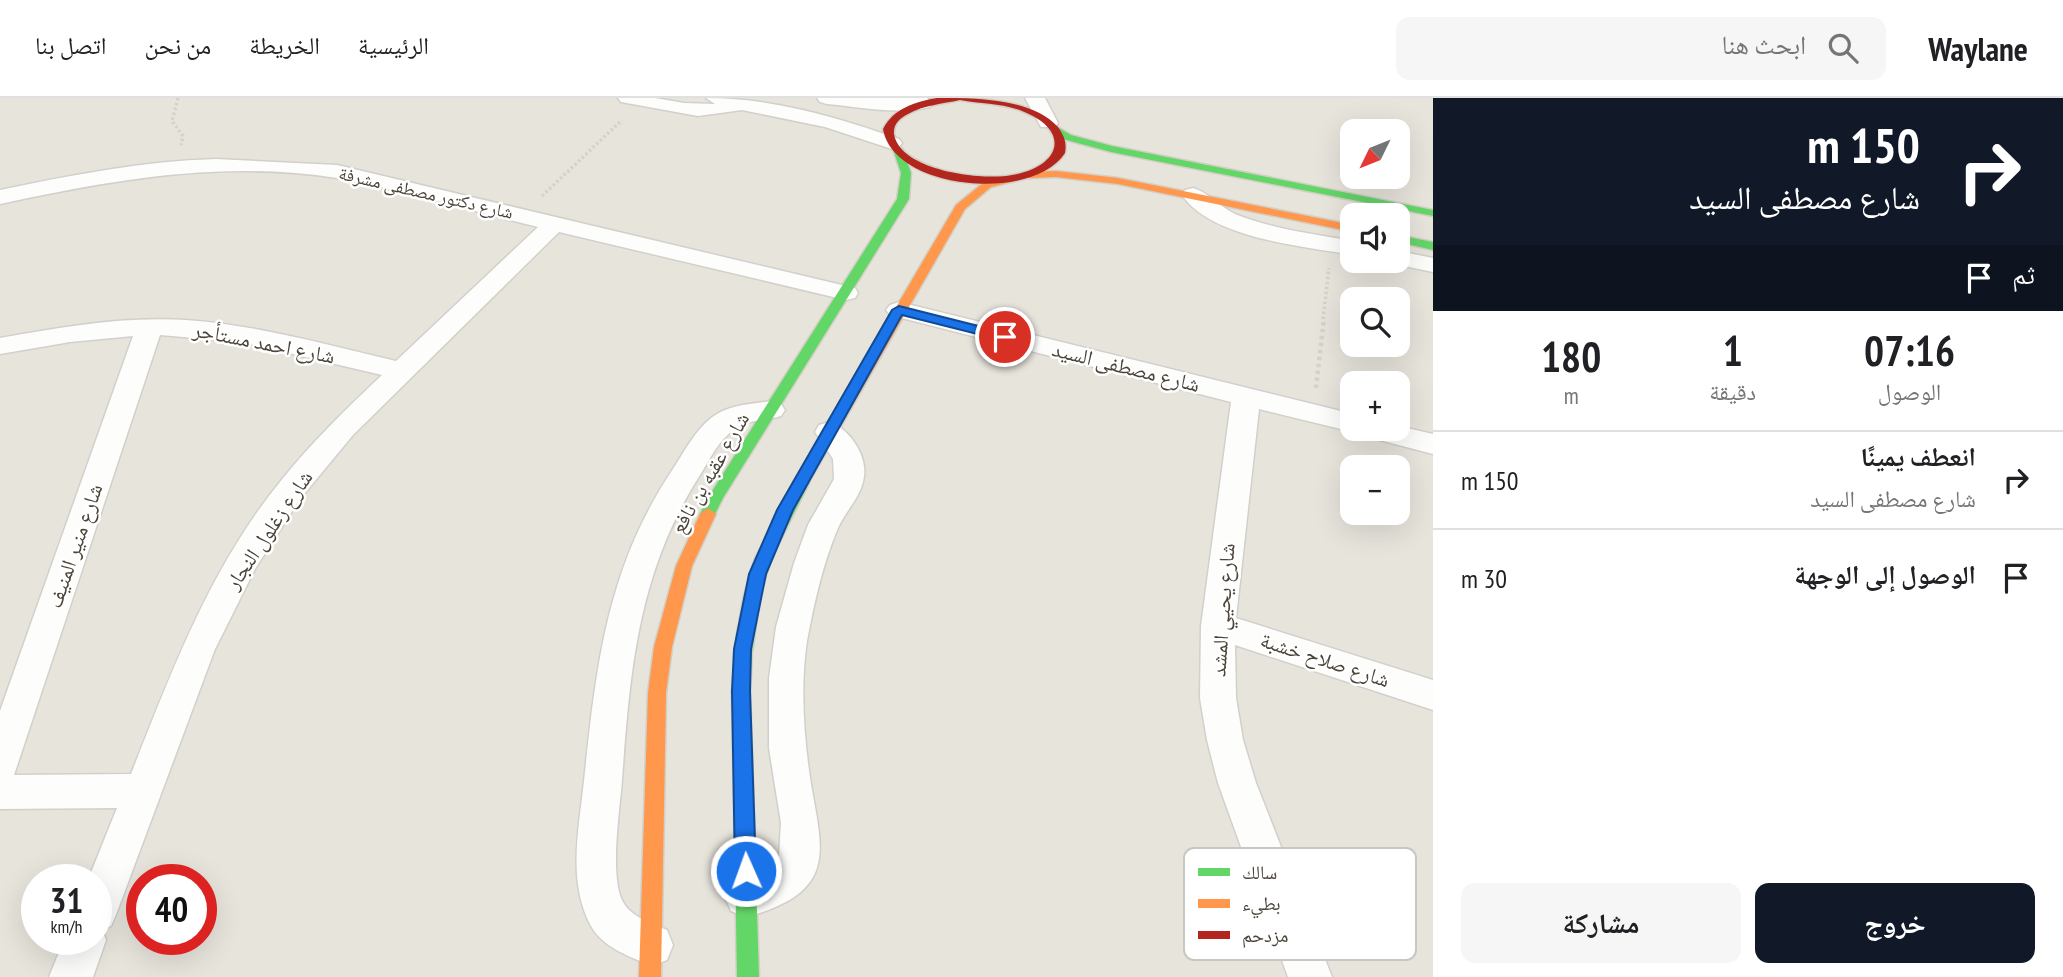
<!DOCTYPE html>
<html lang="ar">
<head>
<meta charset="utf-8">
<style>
	:root { --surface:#fff; --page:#f6f6f6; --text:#202124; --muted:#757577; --line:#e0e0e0; --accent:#111827 }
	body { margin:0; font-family:"PT Sans Narrow","Noto Naskh Arabic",sans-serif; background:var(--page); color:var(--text); direction:rtl; height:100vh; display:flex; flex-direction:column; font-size:26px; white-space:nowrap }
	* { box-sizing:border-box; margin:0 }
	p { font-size:23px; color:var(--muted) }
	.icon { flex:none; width:38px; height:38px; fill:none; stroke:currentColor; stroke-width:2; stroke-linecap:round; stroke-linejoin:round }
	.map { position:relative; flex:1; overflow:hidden; direction:ltr }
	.sheet { display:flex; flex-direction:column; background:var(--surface); width:630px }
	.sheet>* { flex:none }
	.hud { background:#111827; color:#fff; overflow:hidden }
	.needle { width:46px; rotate:227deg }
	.tools { position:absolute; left:1340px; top:21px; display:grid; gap:14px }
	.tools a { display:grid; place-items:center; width:70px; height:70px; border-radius:14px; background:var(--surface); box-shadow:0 7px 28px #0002; font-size:35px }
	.speed { position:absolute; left:21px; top:766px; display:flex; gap:14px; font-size:35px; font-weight:700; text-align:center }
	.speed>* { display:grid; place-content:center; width:91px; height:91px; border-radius:50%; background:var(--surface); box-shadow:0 7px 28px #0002; line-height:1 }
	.speed small { font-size:18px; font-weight:400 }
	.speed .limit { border:10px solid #d22; background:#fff; color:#111 }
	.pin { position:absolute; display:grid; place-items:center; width:60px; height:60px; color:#fff; margin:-30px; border:4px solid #fff; border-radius:50%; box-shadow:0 2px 7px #0007 }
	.me { position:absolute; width:77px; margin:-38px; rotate:358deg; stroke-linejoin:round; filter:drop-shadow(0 0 5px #0008) }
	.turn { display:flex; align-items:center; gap:24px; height:147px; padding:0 28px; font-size:32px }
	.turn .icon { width:91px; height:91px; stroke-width:2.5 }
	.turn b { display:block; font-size:49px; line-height:60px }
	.then { display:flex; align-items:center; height:66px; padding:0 28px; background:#0003; gap:14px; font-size:26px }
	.eta { display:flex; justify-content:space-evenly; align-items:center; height:119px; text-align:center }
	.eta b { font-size:42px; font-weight:700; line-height:49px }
	.action { display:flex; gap:14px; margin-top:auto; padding:14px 28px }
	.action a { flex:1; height:80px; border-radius:14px; background:var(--accent); color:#fff; font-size:28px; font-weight:700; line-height:80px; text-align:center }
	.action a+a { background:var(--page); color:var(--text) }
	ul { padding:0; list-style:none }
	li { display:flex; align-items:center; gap:21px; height:98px; padding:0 28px; border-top:2px solid var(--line) }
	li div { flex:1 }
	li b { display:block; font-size:26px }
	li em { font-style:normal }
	header { display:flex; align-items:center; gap:42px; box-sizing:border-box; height:98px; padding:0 35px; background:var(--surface); border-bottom:2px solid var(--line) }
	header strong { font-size:33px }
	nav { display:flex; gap:38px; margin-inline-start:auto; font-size:24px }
	.search { width:490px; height:63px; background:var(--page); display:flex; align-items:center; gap:18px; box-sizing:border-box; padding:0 24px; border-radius:14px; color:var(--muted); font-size:26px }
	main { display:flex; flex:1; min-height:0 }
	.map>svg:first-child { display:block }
	.residential { fill:#e7e4dc; fill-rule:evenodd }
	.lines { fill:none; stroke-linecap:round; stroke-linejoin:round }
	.street-casing { stroke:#d2d0cb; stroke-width:3 }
	.fast-casing { stroke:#d3cfc5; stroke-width:3 }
	.slow-casing { stroke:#d3cfc5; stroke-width:3 }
	.jam-casing { stroke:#d3cfc5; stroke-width:3 }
	.path-far1 { stroke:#d3d2cc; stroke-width:3.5; stroke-dasharray:2.5 2.5; stroke-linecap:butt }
	.path { stroke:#d3d2cc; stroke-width:4.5; stroke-dasharray:3.5 3.5; stroke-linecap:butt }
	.street { fill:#fdfdfc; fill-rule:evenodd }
	.fast { fill:#63d668; fill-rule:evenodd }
	.slow { fill:#ff974d; fill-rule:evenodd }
	.jam { fill:#b3261e; fill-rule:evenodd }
	.route { fill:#1a73e8; stroke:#114b97; stroke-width:2 }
	.labels { text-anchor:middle; stroke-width:5; stroke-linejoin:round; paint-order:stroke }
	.far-street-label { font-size:18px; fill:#4b4439; stroke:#fff }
	.street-label { font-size:21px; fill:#4b4439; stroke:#fff }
	.key { fill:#fff; stroke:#c9c7c4; stroke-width:2 }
	.key-label { font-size:19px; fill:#4b4439 }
</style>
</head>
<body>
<header>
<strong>Waylane</strong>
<div class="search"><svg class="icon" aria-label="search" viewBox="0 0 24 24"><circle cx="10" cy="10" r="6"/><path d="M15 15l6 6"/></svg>ابحث هنا</div>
<nav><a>الرئيسية</a><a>الخريطة</a><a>من نحن</a><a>اتصل بنا</a></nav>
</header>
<main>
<section class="sheet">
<div class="hud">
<div class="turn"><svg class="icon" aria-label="right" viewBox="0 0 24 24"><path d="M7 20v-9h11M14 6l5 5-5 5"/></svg><div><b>150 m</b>شارع مصطفى السيد</div></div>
<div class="then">ثم<svg class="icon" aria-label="arrive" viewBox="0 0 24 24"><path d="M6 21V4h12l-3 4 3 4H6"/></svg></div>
</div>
<div class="eta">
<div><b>07:16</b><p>الوصول</p></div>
<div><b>1</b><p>دقيقة</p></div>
<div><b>180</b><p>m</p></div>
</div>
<ul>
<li><svg class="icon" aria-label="right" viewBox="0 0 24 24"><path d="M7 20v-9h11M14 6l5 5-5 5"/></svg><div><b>انعطف يمينًا</b><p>شارع مصطفى السيد</p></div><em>150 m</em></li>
<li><svg class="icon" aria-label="arrive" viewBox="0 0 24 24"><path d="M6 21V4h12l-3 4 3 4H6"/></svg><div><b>الوصول إلى الوجهة</b></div><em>30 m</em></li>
</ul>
<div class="action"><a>خروج</a><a>مشاركة</a></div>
</section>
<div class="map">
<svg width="1433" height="879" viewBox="0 0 1433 879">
	<rect width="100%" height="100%" fill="#f4f2ee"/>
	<path class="residential" d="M0 0H1433V879H0ZM1353 33H1398V79H1353ZM1353 117H1398V163H1353ZM1353 201H1398V247H1353ZM1353 285H1398V331H1353ZM1353 369H1398V415H1353ZM37 782H96V842H37ZM142 782H201V842H142Z"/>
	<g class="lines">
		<defs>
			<path id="street" d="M618 0H655L684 5 715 6 706 0C773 0 836 19 899 41L902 45 899 49 892 51 825 29 742 12 698 18 621 4Z
				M817 0H927L933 5 930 9C898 17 859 9 827 6L820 4Z
				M1025 0H1045L1058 25 1055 29H1041Z
				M216 61 337 67 846 188 855 190 858 195 855 200 846 202 559 134 353 337 300 401 255 471 215 551 117 814 111 828 102 832 106 842 93 879H49L64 842H96V782H88L117 710 0 711V613L133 238 70 244 0 256V240C61 229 124 218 186 222 258 227 327 247 396 263L538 129C471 113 404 92 337 80 223 62 111 82 0 106V92C72 77 143 63 216 61ZM160 237 241 244 382 277C346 311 311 345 280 384 210 470 171 575 131 676L14 677Z
				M1193 90C1208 94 1220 109 1235 116 1272 131 1313 136 1353 143V157C1303 148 1212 141 1182 97L1185 92Z
				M1398 153 1433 160V174L1390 165 1388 163H1398Z
				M899 204 1353 316V331H1398V328L1433 336V356L1364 338 1361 332 1353 334 1259 311 1236 520 1433 582V612L1235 547 1236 600 1243 642 1256 685 1332 879H1288L1218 685 1207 642 1200 600 1201 528 1231 304 890 217 886 212 890 207Z
				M771 303 781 306 785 312 781 318C766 323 748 321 735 331 719 341 710 361 700 377 638 474 630 571 622 682 620 710 609 780 623 804 631 819 653 826 667 832L673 847 667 862 652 868C631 859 603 850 591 828 567 784 579 730 584 683 596 568 607 469 673 371 684 354 695 333 711 320 727 307 751 306 771 303Z
				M829 324C849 330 867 357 864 378 862 398 846 412 838 430 823 465 814 505 807 543 801 582 803 625 808 665 817 742 849 792 746 819L731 813 725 799 731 785 764 773 779 759 781 725 769 650V580L776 529 794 465 808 427 834 381 833 361 815 334 819 327Z"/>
			<path id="fast" d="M1051 30H1059L1071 37 1112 48 1433 112V118L1111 54 1063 41 1051 34Z
				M895 52H903L911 75 909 101 723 400 713 420H703L700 416 711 395 897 101 901 75 894 54Z
				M1398 137 1433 144V152L1398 144Z
				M801 380 809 385 771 461 760 498 752 555 750 593 759 879H737L732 593 737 536 744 498 755 461 796 381Z"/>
			<path id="slow" d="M1056 73 1118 80 1353 127V134L1118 86 1056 79 1029 80 1024 77 1029 74Z
				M1011 78 1015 79V83L991 89 965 111 806 389H796L793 385 956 107 983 85Z
				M708 410 716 416 692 468 672 549 666 595 661 879H639L648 595 654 549 676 468 700 416Z"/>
			<path id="jam" d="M937 0C975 0 1032 0 1058 29 1064 38 1067 44 1065 55 1033 105 893 92 883 31 894 10 915 4 937 0ZM960 2C981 6 1002 5 1022 13 1073 33 1060 69 1012 77 983 83 900 73 894 36 893 26 900 20 908 16 924 7 942 6 960 2Z"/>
		</defs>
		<use href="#street" class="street-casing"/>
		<use href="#fast" class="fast-casing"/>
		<use href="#slow" class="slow-casing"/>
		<use href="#jam" class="jam-casing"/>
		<path class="path-far1" d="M178 0 172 23 183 38 181 47
			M542 98 622 22
			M1323 221 1329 170"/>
		<path class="path" d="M1316 290 1324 220"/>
		<use href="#street" class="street"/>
		<use href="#fast" class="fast"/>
		<use href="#slow" class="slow"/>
		<use href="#jam" class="jam"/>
	</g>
	<path class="route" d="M899 208 1010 236 1012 239 1005 243 902 217 793 412 766 476 751 551 750 593 756 773 753 780 746 783 738 780 735 773 732 593 734 551 749 476 777 412 892 212Z"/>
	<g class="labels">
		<g class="far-street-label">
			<text transform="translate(426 95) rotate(13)" y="6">شارع دكتور مصطفى مشرفة</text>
		</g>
		<g class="street-label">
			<text transform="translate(264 245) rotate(11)" y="7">شارع احمد مستأجر</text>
			<text transform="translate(1126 269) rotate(14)" y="7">شارع مصطفى السيد</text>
			<text transform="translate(710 375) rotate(-60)" y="7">شارع عقبه بن نافع</text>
			<text transform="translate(269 432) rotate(-56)" y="7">شارع زغلول النجار</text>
			<text transform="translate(75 448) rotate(-71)" y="7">شارع منير المنيف</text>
			<text transform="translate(1223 512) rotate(-86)" y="7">شارع يحيي المشد</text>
			<text transform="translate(1325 562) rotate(18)" y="7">شارع صلاح خشبة</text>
		</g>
	</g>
	<rect x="1184" y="750" width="232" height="112" rx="10" class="key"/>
	<rect x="1198" y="770" width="32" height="8" fill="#63d668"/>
	<rect x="1198" y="801" width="32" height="9" fill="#ff974d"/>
	<rect x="1198" y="833" width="32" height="8" fill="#b3261e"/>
	<g class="key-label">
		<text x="1242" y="781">سالك</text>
		<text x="1242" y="812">بطيء</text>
		<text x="1242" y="844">مزدحم</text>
	</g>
</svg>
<div class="tools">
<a><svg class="needle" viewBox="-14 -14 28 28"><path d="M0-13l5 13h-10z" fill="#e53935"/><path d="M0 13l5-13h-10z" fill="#757577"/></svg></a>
<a><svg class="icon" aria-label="sound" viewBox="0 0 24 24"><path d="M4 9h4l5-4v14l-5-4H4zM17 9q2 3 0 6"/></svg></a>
<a><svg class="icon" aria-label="search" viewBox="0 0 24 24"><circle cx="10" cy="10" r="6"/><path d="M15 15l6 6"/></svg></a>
<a>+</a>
<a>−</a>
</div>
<div class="speed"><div>31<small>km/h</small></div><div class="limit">40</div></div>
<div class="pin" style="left:1005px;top:239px;background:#d93025"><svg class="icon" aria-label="arrive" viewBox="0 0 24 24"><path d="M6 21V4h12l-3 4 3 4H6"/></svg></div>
<svg class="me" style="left:746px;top:773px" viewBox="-20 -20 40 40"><circle r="17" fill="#1a73e8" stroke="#fff" stroke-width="3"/><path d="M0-11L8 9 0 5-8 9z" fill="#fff"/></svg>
</div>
</main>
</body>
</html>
